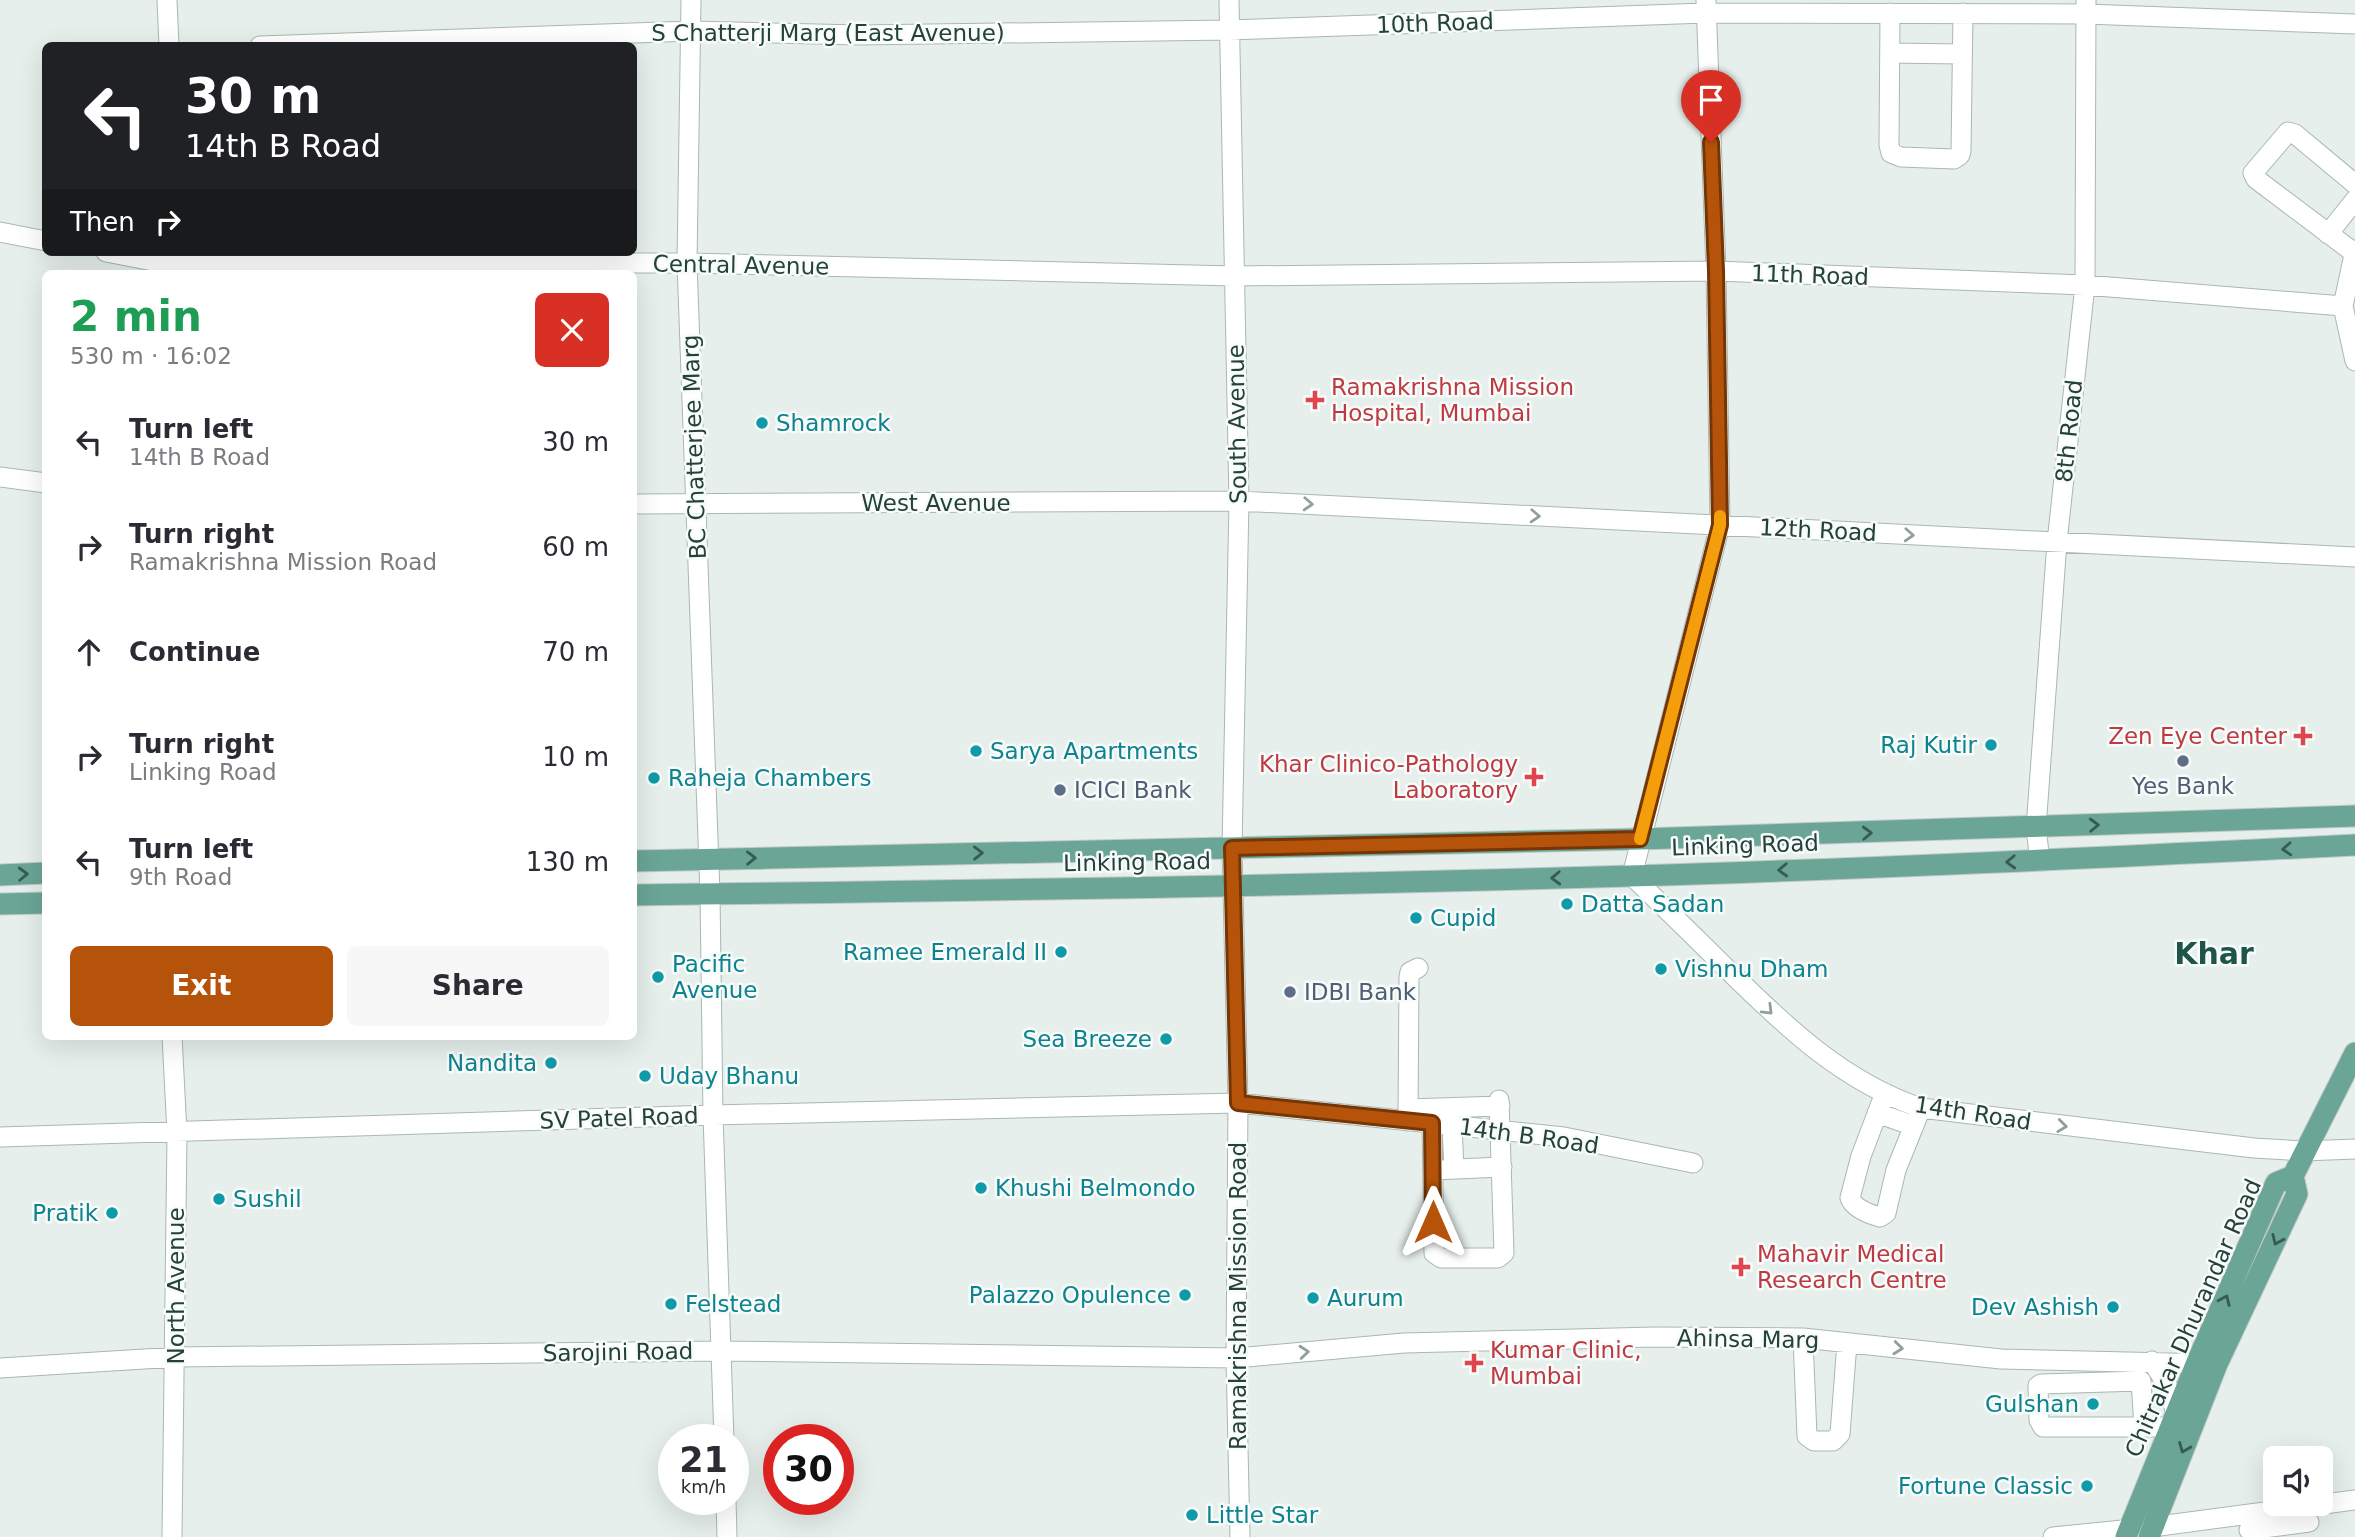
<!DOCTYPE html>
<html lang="en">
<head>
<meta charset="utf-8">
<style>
	:root { --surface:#fff; --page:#f7f7f7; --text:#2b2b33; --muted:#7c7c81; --accent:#b45309 }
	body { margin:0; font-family:"DejaVu Sans",sans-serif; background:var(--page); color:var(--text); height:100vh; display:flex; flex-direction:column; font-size:26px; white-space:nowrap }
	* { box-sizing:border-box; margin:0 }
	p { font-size:23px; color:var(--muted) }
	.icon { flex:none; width:38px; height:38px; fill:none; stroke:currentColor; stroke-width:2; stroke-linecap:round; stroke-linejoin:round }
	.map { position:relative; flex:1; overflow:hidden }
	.drawer { position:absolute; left:42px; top:270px; width:595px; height:770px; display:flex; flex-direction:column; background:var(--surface); border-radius:10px; box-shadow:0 7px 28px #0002 }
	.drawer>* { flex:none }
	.hud { position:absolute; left:42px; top:42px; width:595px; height:214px; border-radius:10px; box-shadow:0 7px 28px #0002; background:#202124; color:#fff; overflow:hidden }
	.tools { position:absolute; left:2263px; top:1446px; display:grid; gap:14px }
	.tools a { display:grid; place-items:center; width:70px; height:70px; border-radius:10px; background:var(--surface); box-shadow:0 7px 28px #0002; font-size:35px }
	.speed { position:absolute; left:658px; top:1424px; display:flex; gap:14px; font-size:35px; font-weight:700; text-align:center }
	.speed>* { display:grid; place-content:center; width:91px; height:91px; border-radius:50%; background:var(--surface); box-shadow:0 7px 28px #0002; line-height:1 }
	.speed small { font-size:18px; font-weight:400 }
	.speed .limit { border:10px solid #d22; background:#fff; color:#111 }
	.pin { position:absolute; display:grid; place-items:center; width:60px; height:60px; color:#fff; margin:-72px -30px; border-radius:50% 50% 50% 0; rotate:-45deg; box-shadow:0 0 7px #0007 }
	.pin .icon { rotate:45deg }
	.me { position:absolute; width:77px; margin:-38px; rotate:0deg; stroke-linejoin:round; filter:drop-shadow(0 0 5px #0008) }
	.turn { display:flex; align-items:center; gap:24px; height:147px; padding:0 28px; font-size:32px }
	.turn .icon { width:91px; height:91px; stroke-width:2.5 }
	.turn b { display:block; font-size:49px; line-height:60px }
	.then { display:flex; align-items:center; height:66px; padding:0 28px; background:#0003; gap:14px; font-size:26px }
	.round { display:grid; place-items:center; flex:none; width:74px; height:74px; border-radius:10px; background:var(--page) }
	.head { display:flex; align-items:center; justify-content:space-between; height:119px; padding:0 28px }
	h1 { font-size:42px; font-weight:700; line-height:52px; color:#1e9e55 }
	.button { display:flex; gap:14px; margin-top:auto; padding:14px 28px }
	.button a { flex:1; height:80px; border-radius:10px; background:var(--accent); color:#fff; font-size:28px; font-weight:700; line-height:80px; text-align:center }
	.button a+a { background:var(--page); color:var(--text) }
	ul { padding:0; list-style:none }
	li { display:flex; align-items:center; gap:21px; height:105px; padding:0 28px }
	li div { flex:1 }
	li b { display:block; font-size:26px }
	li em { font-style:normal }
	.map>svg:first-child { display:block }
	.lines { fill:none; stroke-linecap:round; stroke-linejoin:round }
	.minor-casing { stroke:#a8b8b2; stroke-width:21 }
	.major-casing { stroke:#c2cac8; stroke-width:23 }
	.minor { stroke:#fff; stroke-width:19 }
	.major { stroke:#6aa596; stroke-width:21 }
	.oneway { stroke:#92a09c }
	.oneway2 { stroke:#365b51 }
	.route-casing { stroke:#753606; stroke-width:18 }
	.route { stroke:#b45309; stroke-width:12 }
	.slow { stroke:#f59e0b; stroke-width:12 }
	.health-dot { fill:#e0444e; stroke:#f7fbf9; stroke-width:2.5 }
	.culture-dot { fill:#0f9aa8; stroke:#f7fbf9; stroke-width:2.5 }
	.service-dot { fill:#5c6f8a; stroke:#f7fbf9; stroke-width:2.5 }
	.labels { text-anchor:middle; stroke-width:5; stroke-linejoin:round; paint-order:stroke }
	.street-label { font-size:23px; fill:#24423a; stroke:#f7fbf9 }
	.health-label { font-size:23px; fill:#be3a42; stroke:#f7fbf9; text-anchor:start }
	.culture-label { font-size:23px; fill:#0d838f; stroke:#f7fbf9; text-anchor:start }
	.service-label { font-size:23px; fill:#4e5e75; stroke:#f7fbf9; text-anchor:start }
	.district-label { font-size:30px; font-weight:bold; fill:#1f5548; stroke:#f7fbf9 }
</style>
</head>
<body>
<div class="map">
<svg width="2355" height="1537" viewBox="0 0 2355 1537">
	<rect width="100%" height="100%" fill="#e6efeb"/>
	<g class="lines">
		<defs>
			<path id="minor" d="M167 0 169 46
				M691 0 687 263 710 894 713 1115 724 1440
				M1229 0 1239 501 1232 848 1238 1103 1236 1358 1240 1537
				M1706 1 1716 271 1720 525 1632 876C1664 907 1696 938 1728 970 1785 1026 1843 1082 1921 1108L2254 1148 2304 1151 2355 1149
				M1890 13 1889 145 1891 153 1901 157 1954 159 1960 155 1961 151 1963 13
				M260 46 691 31 860 35 1228 30 1706 13 2085 14 2355 24
				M1890 53 1962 54
				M0 232 46 241
				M2328 234 2355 200
				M2355 250 2343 306 2355 361
				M106 252 163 263H687L1234 276 1716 271 2085 285 2343 306
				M2353 252 2256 179 2253 173 2288 132 2295 134 2355 184
				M0 477 46 483
				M634 504 1239 501 2355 557
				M2040 861 2036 828 2057 542 2085 285 2086 0
				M172 1036 177 1133 172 1537
				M1885 1093 1861 1156 1850 1198C1854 1208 1869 1214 1880 1217L1886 1213 1896 1170 1921 1108
				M1408 1109 1500 1106
				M1877 1113 1914 1126
				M1408 1121 1409 977 1410 972 1418 968
				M1432 1123 1434 1253 1441 1258H1498L1504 1253 1499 1100
				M1452 1125 1454 1169
				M0 1137 713 1115 1238 1103 1564 1137 1693 1163
				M1433 1170 1502 1167
				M1803 1338 1807 1436 1814 1441H1833L1840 1434 1847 1343
				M2152 1361 2167 1385 2177 1416
				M0 1368 176 1357 721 1351 1236 1358 1404 1343 1655 1337 1803 1338 2001 1359 2212 1364
				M2144 1427 2141 1381 2041 1384 2038 1386 2039 1420 2043 1427H2173
				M726 1500 727 1537
				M2249 1530 2309 1522
				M2053 1537 2152 1527 2355 1500"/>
			<path id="major" d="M634 861 1640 839 2355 816
				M0 875 46 873
				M634 895C965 891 1297 886 1629 876 1871 869 2113 857 2355 845
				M0 904 46 903
				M2126 1537 2197 1362 2276 1183 2293 1176 2355 1053
				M2149 1537 2217 1364 2297 1194 2293 1176"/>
		</defs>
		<use href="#minor" class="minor-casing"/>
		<use href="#major" class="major-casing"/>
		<use href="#minor" class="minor"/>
		<use href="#major" class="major"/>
	</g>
	<defs><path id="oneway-chevron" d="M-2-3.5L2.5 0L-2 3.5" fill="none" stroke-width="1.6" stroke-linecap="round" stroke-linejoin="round" transform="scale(1.75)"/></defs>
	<g class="oneway">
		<use href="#oneway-chevron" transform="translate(1308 504) rotate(3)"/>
		<use href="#oneway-chevron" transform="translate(1535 516) rotate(3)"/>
		<use href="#oneway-chevron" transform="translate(1909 535) rotate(3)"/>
		<use href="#oneway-chevron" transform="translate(1768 1010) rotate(45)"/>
		<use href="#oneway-chevron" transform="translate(2062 1126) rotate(7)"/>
		<use href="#oneway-chevron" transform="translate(1898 1348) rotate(6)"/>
		<use href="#oneway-chevron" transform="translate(1304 1352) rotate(-5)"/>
	</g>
	<g class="oneway2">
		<use href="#oneway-chevron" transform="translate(2094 825) rotate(-2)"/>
		<use href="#oneway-chevron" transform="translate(1867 833) rotate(-2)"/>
		<use href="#oneway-chevron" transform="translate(2287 849) rotate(177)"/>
		<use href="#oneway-chevron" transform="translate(978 853) rotate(-1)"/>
		<use href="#oneway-chevron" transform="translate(751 858) rotate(-1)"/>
		<use href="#oneway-chevron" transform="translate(2011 862) rotate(178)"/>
		<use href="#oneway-chevron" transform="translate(1783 870) rotate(178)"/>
		<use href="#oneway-chevron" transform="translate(23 874) rotate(-2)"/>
		<use href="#oneway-chevron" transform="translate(1556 878) rotate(178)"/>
		<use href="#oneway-chevron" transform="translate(2277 1240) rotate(114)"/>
		<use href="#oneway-chevron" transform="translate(2225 1300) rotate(-66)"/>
		<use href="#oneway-chevron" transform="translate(2184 1448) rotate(112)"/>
	</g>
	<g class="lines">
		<defs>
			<path id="route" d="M1433 1222 1432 1123 1238 1103 1232 848 1640 839 1720 525 1716 271 1711 142"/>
		</defs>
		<use href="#route" class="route-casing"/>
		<use href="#route" class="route"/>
		<path class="slow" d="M1640 839 1720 525V516"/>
	</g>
	<g class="health-dot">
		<path d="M1311.5 389.5h7v7h7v7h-7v7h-7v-7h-7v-7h7z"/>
		<path d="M2299.5 725.5h7v7h7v7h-7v7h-7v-7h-7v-7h7z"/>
		<path d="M1530.5 766.5h7v7h7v7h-7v7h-7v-7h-7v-7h7z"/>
		<path d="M1737.5 1256.5h7v7h7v7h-7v7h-7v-7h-7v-7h7z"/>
		<path d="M1470.5 1352.5h7v7h7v7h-7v7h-7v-7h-7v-7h7z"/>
	</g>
	<g class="culture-dot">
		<circle cx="762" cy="423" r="7"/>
		<circle cx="1991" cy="745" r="7"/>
		<circle cx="976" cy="751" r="7"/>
		<circle cx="654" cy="778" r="7"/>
		<circle cx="1567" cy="904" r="7"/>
		<circle cx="1416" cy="918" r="7"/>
		<circle cx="1061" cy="952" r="7"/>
		<circle cx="1661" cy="969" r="7"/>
		<circle cx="658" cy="977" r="7"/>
		<circle cx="1166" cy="1039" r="7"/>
		<circle cx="551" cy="1063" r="7"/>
		<circle cx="645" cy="1076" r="7"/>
		<circle cx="981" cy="1188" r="7"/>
		<circle cx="219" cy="1199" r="7"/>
		<circle cx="112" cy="1213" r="7"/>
		<circle cx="1185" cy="1295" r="7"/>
		<circle cx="1313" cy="1298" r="7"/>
		<circle cx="671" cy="1304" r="7"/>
		<circle cx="2113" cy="1307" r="7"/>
		<circle cx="2093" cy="1404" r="7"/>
		<circle cx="2087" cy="1486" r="7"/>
		<circle cx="1192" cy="1515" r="7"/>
	</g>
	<g class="service-dot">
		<circle cx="2183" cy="761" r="7"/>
		<circle cx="1060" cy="790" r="7"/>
		<circle cx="1290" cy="992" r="7"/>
	</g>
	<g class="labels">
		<g class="street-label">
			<text transform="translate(1435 23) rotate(-2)" y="8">10th Road</text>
			<text x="828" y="41">S Chatterji Marg (East Avenue)</text>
			<text transform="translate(741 265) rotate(1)" y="8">Central Avenue</text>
			<text transform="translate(1810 275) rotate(2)" y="8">11th Road</text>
			<text transform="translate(1237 424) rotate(-91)" y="8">South Avenue</text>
			<text transform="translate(2069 431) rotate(-84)" y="8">8th Road</text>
			<text transform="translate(694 447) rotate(-92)" y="8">BC Chatterjee Marg</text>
			<text x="936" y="511">West Avenue</text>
			<text transform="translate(1818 530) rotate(3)" y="8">12th Road</text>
			<text transform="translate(1745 845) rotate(-2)" y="8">Linking Road</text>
			<text transform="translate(1137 862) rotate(-1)" y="8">Linking Road</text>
			<text transform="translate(1973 1113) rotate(9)" y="8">14th Road</text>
			<text transform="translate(619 1118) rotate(-2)" y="8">SV Patel Road</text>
			<text transform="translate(1529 1136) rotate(8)" y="8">14th B Road</text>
			<text transform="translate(176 1286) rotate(-90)" y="8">North Avenue</text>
			<text transform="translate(1238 1296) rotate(-90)" y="8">Ramakrishna Mission Road</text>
			<text transform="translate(2193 1318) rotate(-66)" y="8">Chitrakar Dhurandar Road</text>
			<text transform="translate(1748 1339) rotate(1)" y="8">Ahinsa Marg</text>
			<text transform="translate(618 1352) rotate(-1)" y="8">Sarojini Road</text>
		</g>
		<g class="health-label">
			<text x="1331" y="395">Ramakrishna Mission<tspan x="1331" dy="26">Hospital, Mumbai</tspan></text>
			<text x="2287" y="744" text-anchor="end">Zen Eye Center</text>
			<text x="1518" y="772" text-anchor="end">Khar Clinico-Pathology<tspan x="1518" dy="26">Laboratory</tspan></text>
			<text x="1757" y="1262">Mahavir Medical<tspan x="1757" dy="26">Research Centre</tspan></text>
			<text x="1490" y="1358">Kumar Clinic,<tspan x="1490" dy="26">Mumbai</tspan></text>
		</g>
		<g class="culture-label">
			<text x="776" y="431">Shamrock</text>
			<text x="1977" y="753" text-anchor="end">Raj Kutir</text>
			<text x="990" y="759">Sarya Apartments</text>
			<text x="668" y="786">Raheja Chambers</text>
			<text x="1581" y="912">Datta Sadan</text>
			<text x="1430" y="926">Cupid</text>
			<text x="1047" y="960" text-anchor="end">Ramee Emerald II</text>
			<text x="672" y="972">Pacific<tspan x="672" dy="26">Avenue</tspan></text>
			<text x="1675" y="977">Vishnu Dham</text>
			<text x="1152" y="1047" text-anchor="end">Sea Breeze</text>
			<text x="537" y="1071" text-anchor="end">Nandita</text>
			<text x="659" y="1084">Uday Bhanu</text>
			<text x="995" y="1196">Khushi Belmondo</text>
			<text x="233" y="1207">Sushil</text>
			<text x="98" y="1221" text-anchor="end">Pratik</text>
			<text x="1171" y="1303" text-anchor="end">Palazzo Opulence</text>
			<text x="1327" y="1306">Aurum</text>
			<text x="685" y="1312">Felstead</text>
			<text x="2099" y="1315" text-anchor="end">Dev Ashish</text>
			<text x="2079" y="1412" text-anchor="end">Gulshan</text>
			<text x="2073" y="1494" text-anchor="end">Fortune Classic</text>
			<text x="1206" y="1523">Little Star</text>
		</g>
		<g class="service-label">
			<text x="2183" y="794" text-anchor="middle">Yes Bank</text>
			<text x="1074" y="798">ICICI Bank</text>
			<text x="1304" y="1000">IDBI Bank</text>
		</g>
		<g class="district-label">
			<text x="2214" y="964">Khar</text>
		</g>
	</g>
</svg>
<div class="tools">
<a><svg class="icon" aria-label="sound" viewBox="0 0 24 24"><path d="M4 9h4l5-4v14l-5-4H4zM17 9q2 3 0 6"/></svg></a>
</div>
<div class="speed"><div>21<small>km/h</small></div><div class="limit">30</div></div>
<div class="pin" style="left:1711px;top:142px;background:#d93025"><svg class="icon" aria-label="arrive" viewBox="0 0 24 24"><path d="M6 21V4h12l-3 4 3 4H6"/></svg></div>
<svg class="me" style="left:1433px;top:1222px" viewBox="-20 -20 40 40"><path d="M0-17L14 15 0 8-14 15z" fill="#b45309" stroke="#fff" stroke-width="4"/></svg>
<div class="hud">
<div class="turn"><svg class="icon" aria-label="left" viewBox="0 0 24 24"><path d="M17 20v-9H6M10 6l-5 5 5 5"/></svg><div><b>30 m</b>14th B Road</div></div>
<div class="then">Then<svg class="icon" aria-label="right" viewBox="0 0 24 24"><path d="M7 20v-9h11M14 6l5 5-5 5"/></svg></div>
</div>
<section class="drawer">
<div class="head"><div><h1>2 min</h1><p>530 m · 16:02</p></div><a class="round" style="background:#d93025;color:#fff"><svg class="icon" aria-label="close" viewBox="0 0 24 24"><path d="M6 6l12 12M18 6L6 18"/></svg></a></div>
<ul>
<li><svg class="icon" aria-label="left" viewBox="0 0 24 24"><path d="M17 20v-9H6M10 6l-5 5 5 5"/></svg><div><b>Turn left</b><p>14th B Road</p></div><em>30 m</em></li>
<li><svg class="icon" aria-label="right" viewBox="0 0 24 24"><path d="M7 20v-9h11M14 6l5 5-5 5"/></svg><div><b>Turn right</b><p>Ramakrishna Mission Road</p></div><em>60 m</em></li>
<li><svg class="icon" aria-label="ahead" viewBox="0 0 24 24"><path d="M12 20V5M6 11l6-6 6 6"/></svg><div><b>Continue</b></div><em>70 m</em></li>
<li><svg class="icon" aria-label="right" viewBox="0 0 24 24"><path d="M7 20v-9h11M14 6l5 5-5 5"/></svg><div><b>Turn right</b><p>Linking Road</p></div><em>10 m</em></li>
<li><svg class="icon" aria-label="left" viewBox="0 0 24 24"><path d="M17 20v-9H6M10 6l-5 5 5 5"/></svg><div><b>Turn left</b><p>9th Road</p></div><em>130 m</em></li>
</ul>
<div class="button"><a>Exit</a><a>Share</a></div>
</section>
</div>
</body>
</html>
